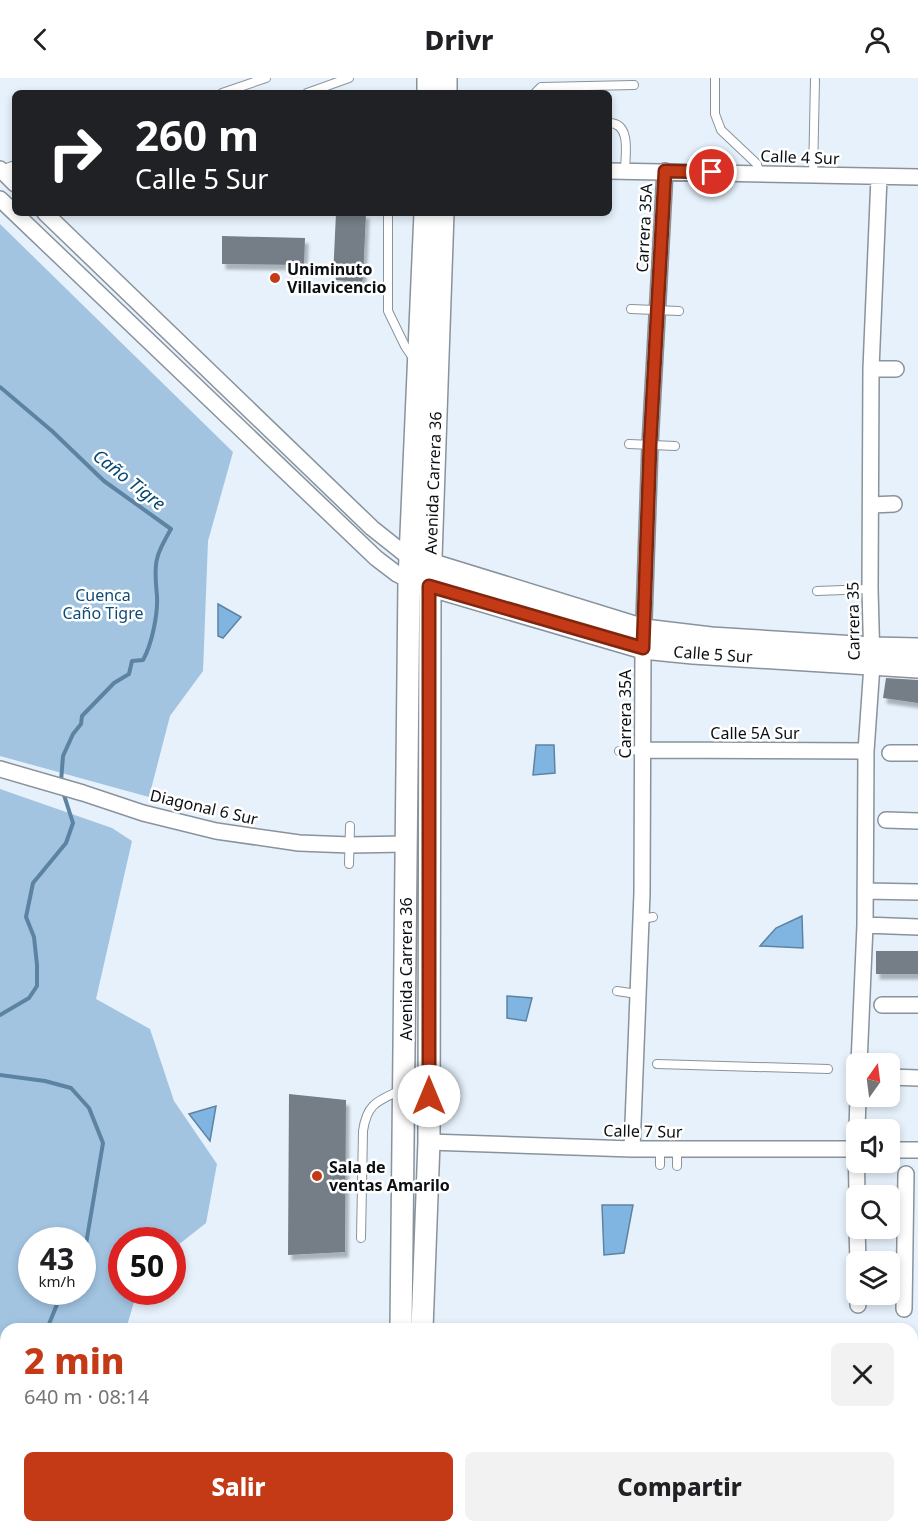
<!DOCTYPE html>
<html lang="es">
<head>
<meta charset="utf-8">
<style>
	:root { --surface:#fff; --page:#f2f2f2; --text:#202124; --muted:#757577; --accent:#c43a16 }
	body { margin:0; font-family:"Noto Sans",sans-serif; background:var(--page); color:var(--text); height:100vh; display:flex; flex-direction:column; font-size:22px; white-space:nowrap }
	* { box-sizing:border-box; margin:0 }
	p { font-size:20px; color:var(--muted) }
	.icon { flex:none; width:33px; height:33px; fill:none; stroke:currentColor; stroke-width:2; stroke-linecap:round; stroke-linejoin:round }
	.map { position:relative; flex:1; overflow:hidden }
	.side { position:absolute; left:0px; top:1245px; width:918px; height:210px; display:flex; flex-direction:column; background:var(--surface); border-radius:18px 18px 0 0; box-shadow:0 3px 9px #0003 }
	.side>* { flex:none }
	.top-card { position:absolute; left:12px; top:12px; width:600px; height:126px; border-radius:9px; box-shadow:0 3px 9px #0003; background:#202124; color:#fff; overflow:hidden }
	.needle { width:39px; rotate:14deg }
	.buttons { position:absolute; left:846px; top:975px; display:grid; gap:12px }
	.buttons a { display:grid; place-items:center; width:54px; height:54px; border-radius:9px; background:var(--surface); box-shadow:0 3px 9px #0003; font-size:30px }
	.speed { position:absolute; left:18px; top:1149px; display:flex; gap:12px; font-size:30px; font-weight:700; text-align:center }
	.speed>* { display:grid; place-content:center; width:78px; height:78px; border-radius:50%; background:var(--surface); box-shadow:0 3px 9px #0003; line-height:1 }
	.speed small { font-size:15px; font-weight:400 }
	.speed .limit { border:9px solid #d22; background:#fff; color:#111 }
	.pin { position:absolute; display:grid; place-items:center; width:51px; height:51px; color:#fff; margin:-26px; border:3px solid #fff; border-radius:50%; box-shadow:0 2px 6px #0007 }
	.me { position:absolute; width:66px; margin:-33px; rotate:0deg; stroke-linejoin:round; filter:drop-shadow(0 0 4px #0008) }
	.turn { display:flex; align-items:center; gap:21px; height:126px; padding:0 24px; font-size:27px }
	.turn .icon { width:78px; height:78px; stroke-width:2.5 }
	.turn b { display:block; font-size:42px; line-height:51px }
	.round { display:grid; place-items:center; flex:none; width:63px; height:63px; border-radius:9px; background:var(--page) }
	.head { display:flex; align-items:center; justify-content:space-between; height:102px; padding:0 24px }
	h1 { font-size:36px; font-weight:800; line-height:45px; color:var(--accent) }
	.action { display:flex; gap:12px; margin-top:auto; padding:12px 24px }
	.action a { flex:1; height:69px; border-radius:9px; background:var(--accent); color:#fff; font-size:24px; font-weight:800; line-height:69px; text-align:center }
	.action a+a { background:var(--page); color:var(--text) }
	header { display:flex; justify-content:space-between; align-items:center; height:78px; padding:0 24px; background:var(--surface); font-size:27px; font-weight:800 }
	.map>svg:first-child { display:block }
	.green { fill:#a2c4e1; fill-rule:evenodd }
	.water { fill:#80b5e1; stroke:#5d83a3; stroke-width:1.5 }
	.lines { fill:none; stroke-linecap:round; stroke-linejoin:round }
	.stream { stroke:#5d83a3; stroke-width:4 }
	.building { fill:#747e86; filter:url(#shadow) }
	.lane-casing { stroke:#89939c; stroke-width:10 }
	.street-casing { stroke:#89939c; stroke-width:18 }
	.secondary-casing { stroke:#89939c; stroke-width:24 }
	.lane { stroke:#fff; stroke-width:8 }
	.street { stroke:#fff; stroke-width:15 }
	.secondary { stroke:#fff; stroke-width:21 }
	.route-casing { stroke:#7f260e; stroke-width:15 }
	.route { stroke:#c43a16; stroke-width:10 }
	.poi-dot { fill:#c43a16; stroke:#fff; stroke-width:2 }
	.labels { text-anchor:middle; stroke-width:5; stroke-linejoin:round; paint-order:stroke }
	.street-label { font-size:16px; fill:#0b0f12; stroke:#fff }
	.poi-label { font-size:16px; font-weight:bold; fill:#0b0f12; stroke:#fff; text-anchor:start }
	.park-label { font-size:16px; fill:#0e4c76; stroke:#fff }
	.water-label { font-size:18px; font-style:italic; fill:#074771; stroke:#fff }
</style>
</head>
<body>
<header><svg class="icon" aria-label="back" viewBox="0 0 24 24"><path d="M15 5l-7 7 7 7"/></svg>Drivr<svg class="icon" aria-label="person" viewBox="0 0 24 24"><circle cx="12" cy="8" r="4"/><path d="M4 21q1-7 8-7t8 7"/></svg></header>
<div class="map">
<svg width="918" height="1455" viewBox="0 0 918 1455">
	<defs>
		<filter id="shadow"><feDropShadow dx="3.5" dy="5.5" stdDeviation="1.5" flood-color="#0004"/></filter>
	</defs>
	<rect width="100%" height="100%" fill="#e6f1fb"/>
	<path class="green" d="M0 146 233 374 208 463 203 593 170 638 149 719 0 678Z
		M0 711 112 750 132 763 96 921 150 951 174 1023 217 1086 206 1145 173 1171 172 1162H122V1214H137L126 1251H6V1290H0ZM32 1162H82V1214H32Z
		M6 1334V1449H88V1455H0V1335Z
		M315 1449H505V1455H314Z"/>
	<path class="water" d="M218 526 241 539 223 560 218 558Z
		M536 667H554L555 695 533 697Z
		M802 838 803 870 760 868 776 850Z
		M507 918 532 920 526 943 507 940Z
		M216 1028 210 1063 189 1036Z
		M602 1127H633L624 1175 604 1177Z"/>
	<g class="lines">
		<path class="stream" d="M0 309 52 353 104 403 171 451C166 460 159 471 157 481 154 493 156 505 157 518 158 536 152 566 143 582L132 583 129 596 114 605 82 638 81 646 73 656 63 678 61 704
			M0 937 29 920 37 908V887L34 859 26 839 33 805 66 765 73 745 63 714
			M0 997 45 1003 71 1010 89 1030 103 1065 86 1166 82 1177
			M47 1251 62 1214
			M19 1455 22 1449"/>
	</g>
	<path class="building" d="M336 135H366L363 200 362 204 336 202V199H333Z
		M222 158 305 160 304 187 222 186Z
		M886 600 918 602V625L883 620Z
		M876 873H918V896H876Z
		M289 1016 346 1022 345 1174 288 1177Z"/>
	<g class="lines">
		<defs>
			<path id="lane" d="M715 0V36L721 52 757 86 759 96
				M222 15 266 0
				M307 15 349 0
				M535 15 541 9 634 7
				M609 45C632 45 625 78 625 93
				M1 92 15 87
				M813 97 815 2
				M388 135V233L405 268 413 280
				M631 231 679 233
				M629 366 675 368
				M817 513 870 511
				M619 673 644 672
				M349 786 350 748
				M641 841 653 839
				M617 913 637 916
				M657 986 828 991
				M660 1072V1087
				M677 1072V1088
				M361 1160 363 1053C367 1025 378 1023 401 1012"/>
			<path id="street" d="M0 91 15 106
				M609 93 918 99
				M0 121 376 480 397 496 409 502
				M45 135 372 450 411 481
				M871 291H896
				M871 427 894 426
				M644 672 866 673
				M890 675H918
				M0 691 83 715 143 735 216 753 299 765 350 767 406 766
				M886 742 918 743
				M865 813 918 814
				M865 847 918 849
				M882 927H918
				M859 986 865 847 866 673 872 587 870 511 871 291 879 99
				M890 999 918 1000
				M857 1052 858 1018
				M856 1056 857 1118
				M429 1064 632 1071H856
				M632 1071 642 815 643 570 650 367 665 93
				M890 1072H918
				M857 1150 858 1184
				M858 1216V1227
				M904 1231 906 1096
				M0 1324 6 1323
				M259 1455 279 1449"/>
			<path id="secondary" d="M428 15V0
				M446 15V0
				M417 482 644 552 711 560 872 570 918 571
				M418 504 643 570 693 575 918 589
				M401 1251 409 502 425 135
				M422 1251 429 1064 430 508 443 135
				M514 1449 515 1455
				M298 1455V1449"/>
		</defs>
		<use href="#lane" class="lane-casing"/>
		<use href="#street" class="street-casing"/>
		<use href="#secondary" class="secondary-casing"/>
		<use href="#lane" class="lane"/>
		<use href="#street" class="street"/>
		<use href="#secondary" class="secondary"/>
	</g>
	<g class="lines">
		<defs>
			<path id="route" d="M429 1018V508L643 570 650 367 665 93 712 94"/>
		</defs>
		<use href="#route" class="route-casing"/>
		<use href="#route" class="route"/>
	</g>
	<g class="poi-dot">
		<circle cx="275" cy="200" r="6"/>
		<circle cx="317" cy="1098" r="6"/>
	</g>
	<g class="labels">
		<g class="street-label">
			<text transform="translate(800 79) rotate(2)" y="6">Calle 4 Sur</text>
			<text transform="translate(644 150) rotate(-87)" y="6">Carrera 35A</text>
			<text transform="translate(433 405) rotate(-88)" y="6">Avenida Carrera 36</text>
			<text transform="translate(853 543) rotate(-91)" y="6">Carrera 35</text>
			<text transform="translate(713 576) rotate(4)" y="6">Calle 5 Sur</text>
			<text transform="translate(625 636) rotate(-90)" y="6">Carrera 35A</text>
			<text x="755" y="661">Calle 5A Sur</text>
			<text transform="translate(204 729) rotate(13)" y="6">Diagonal 6 Sur</text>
			<text transform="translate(406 891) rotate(-90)" y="6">Avenida Carrera 36</text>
			<text transform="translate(643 1053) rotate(1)" y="6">Calle 7 Sur</text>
		</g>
		<g class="poi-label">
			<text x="287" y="197">Uniminuto<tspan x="287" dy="18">Villavicencio</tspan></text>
			<text x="329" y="1095">Sala de<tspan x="329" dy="18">ventas Amarilo</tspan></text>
		</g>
		<g class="park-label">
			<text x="103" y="523">Cuenca<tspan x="103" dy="18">Caño Tigre</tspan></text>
		</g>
		<g class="water-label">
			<text transform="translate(129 402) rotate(38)" y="6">Caño Tigre</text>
		</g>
	</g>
</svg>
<div class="buttons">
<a><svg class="needle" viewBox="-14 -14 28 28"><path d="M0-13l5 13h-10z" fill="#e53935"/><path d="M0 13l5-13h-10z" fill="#757577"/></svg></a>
<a><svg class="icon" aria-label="sound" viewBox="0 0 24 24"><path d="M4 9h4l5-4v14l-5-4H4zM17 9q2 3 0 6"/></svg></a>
<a><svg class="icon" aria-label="search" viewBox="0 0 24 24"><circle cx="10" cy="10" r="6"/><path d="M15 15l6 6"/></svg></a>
<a><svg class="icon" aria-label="layers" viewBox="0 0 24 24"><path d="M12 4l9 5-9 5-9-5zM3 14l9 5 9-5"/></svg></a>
</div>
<div class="speed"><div>43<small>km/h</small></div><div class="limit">50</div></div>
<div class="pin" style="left:712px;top:94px;background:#d93025"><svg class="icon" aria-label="arrive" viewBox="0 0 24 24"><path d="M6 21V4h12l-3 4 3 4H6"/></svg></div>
<svg class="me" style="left:429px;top:1018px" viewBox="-20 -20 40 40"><circle r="19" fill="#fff"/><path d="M0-13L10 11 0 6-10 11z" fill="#c43a16"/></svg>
<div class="top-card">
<div class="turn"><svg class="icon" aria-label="right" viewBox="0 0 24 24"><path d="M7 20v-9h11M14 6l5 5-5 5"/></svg><div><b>260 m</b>Calle 5 Sur</div></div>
</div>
<section class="side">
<div class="head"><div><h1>2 min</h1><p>640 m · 08:14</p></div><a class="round"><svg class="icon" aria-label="close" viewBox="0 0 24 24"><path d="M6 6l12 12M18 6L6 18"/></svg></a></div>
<div class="action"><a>Salir</a><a>Compartir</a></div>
</section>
</div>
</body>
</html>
